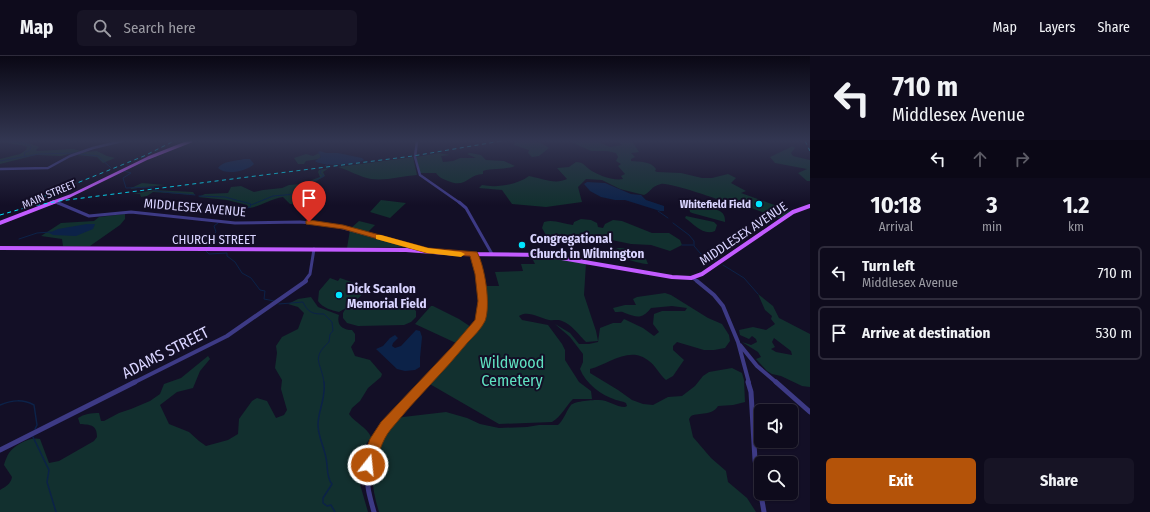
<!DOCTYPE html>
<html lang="en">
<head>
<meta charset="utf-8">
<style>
	:root { --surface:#0e0b1c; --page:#171425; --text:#f1f3f6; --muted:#9b9ba3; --line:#2e2b3b; --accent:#b45309 }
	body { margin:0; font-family:"Fira Sans Condensed",sans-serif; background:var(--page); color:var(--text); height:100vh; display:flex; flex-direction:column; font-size:15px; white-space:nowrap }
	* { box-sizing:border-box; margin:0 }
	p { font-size:13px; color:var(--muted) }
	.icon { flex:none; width:22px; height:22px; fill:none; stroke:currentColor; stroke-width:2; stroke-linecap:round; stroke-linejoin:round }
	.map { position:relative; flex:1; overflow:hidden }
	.details { display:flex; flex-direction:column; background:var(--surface); width:340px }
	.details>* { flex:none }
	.banner { background:#0e0b1c; color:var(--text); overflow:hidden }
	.fabs { position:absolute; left:754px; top:348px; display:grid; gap:8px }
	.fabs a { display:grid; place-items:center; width:44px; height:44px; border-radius:6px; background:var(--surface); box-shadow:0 1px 3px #0004,0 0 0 1px var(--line); font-size:20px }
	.pin { position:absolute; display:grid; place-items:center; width:34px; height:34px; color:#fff; margin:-41px -17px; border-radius:50% 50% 50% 0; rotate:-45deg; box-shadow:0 0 4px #0007 }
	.pin .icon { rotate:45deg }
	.me { position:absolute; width:44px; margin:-22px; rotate:16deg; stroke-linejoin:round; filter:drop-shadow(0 0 3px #0008) }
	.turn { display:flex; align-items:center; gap:14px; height:84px; padding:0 16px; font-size:18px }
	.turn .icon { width:52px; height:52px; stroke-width:2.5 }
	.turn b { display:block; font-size:28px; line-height:34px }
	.lanes { display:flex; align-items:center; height:38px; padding:0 16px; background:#0003; justify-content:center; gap:20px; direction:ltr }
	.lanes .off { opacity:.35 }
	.eta { display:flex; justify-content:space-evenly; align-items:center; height:68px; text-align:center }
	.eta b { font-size:24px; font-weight:700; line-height:28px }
	.action { display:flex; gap:8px; margin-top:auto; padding:8px 16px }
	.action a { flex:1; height:46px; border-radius:6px; background:var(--accent); color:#fff; font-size:16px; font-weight:700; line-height:46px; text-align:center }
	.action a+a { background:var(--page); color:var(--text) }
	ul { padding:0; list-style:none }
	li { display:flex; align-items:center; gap:12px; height:54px; margin:0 8px 6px; padding:0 8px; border:2px solid var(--line); border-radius:6px }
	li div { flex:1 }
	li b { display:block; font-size:15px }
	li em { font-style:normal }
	header { display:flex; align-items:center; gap:24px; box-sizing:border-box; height:56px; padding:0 20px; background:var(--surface); border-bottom:1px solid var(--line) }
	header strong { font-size:19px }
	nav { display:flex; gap:22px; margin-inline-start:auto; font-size:14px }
	.search { width:280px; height:36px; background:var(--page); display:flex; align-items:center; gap:10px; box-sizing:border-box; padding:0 14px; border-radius:6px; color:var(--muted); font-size:15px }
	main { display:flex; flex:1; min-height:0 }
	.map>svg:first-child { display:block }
	.green { fill:#12302f; fill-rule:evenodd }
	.water { fill:#0c2248 }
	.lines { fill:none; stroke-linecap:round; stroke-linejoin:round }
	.stream-far1 { stroke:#0c2248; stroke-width:1 }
	.stream { stroke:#0c2248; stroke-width:1.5 }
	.minor-far3 { stroke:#3d3a85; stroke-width:2.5 }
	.minor-far2 { stroke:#3d3a85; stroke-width:3 }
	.minor-far1 { stroke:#3d3a85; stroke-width:4 }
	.minor { stroke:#3d3a85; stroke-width:5 }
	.major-far1 { stroke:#c25bff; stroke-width:3 }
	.major { stroke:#c25bff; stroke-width:4 }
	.rail { stroke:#00e5ff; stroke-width:1; stroke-dasharray:4 3.5; stroke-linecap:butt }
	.route { fill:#b45309; stroke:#753606 }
	.slow { fill:#f59e0b }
	.poi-dot { fill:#00e5ff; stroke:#130f26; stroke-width:1.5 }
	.labels { text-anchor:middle; stroke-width:4; stroke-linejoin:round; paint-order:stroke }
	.far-street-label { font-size:11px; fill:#d9d4ff; stroke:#130f26 }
	.far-poi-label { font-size:11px; font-weight:bold; fill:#d9d4ff; stroke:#130f26; text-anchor:end }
	.street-label { font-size:13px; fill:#d9d4ff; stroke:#130f26 }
	.poi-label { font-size:13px; font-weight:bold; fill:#d9d4ff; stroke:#130f26; text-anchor:start }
	.near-street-label { font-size:16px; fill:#d9d4ff; stroke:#130f26 }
	.near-park-label { font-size:16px; fill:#5fe0c0; stroke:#130f26 }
</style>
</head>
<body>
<header>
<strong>Map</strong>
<div class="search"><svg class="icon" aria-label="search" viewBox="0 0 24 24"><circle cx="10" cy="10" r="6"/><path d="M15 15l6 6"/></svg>Search here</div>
<nav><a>Map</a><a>Layers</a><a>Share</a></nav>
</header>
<main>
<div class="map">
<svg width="810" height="456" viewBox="0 0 810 456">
	<rect width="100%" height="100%" fill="#130f26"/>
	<path class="green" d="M0 85C14 85 26 85 39 91L36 94 37 95 73 93 81 95 61 100 36 99 0 108V103L20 98 26 94 27 91C19 87 8 89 0 85Z
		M516 85C529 85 540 84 549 92L539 100 532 101 528 97 529 94 514 89Z
		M569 85H596L610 91 622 89 617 85H632L639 96 631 97 635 101 631 103V105C640 106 651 105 656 113L655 115 657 116 681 117 702 122H712L728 118 736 122 731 127 746 135 741 137 791 155 781 163 730 144 727 147C718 143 668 126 661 128 651 130 651 136 644 139L620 133 602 124 586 123 578 131 582 146 546 151 512 148 502 134 479 132 482 129C497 132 517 129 529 120 541 122 555 129 567 123L557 112 569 111 576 106C583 106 584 109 589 113 597 119 613 125 623 123L621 120 625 118 618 110 621 108 616 105 618 101 616 97 607 95H591Z
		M793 90 795 92 791 97 793 100 810 104V125H807L798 117 807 113 775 107 770 101Z
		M97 95 107 100 115 102 103 107 97 101 77 99 85 96Z
		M319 97 321 100 319 103 306 105 304 108H298L294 102 306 98 313 100Z
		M439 97 450 99 441 100 443 106 453 105 460 102H476L467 98 470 97 481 99 486 104 504 105 515 110C506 114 493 112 483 115V118C468 118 466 133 448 125 441 122 440 122 436 117H420L416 101Z
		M413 101 417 119C402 120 386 125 371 123 360 121 348 114 338 111Z
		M329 112 323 116 325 120 306 131C307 142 306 143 297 148H290L283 141C270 143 259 151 249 152L247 149 227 144 198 141 205 138 228 137 231 131 241 130 254 136 263 134 282 132 289 129 301 128 320 121 318 116 319 114Z
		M142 127 165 129 129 133Z
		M154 134 193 136 195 139 153 136 147 140 141 141 140 138H133Z
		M381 144 406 147 390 162 370 156Z
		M691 149C696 149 699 151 704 152 711 154 726 151 725 166L692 157 690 156 689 151Z
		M125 158V163L120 169 90 190H63L62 183 41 180 61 167 94 165 99 161Z
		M686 160 714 166 717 169 715 175C703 180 694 168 685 162Z
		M581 163 591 164 597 167 598 171 603 172 605 168 613 164 622 165 652 177H669L680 184 682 189 670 195 651 189 631 188 597 181 574 180 562 184 554 185 547 181 542 172 544 166C554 163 563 168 573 169L574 166Z
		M359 165 375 169 367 177 351 172Z
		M350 174 404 190 405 191 347 192Z
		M618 192C629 191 637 198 646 203L648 208C644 209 613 200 610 196Z
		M531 200H543L586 207 584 239 596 275 598 285 586 286C579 279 571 268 562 265 558 263 553 265 549 264 539 262 528 254 519 260L522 264 548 269 562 288 565 294V304L579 326 591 335 592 343H573C566 350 561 361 552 366L499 368 428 327 480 269 485 259 484 230H499L495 216 523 215 521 208H535Z
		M330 222 338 225 340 222 366 231 367 233 351 250 359 248 410 247V249L416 255V261L411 266 404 269 358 270 347 267 343 262V257L346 252 339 256C331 254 323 252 318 245L319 235Z
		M665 237 671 239 708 262 722 268 729 279 730 285 725 292 714 294H704L677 286 673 290V294L684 304 673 320 666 324C659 318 656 310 649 305 630 289 609 308 590 313V317L618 334 632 344 643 348 653 349 668 341 682 340 695 330 703 320 709 316 732 312 742 317 744 324 745 346 733 349 718 350C712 360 700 356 691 360L689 363 693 381 711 402 726 415 728 426 747 442 756 456H379C370 427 369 405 386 378 391 371 395 364 403 361L446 356 467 362 480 368 499 372 527 371 539 369H558C564 364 566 355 571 349 575 345 593 344 599 344 608 344 616 351 625 351L627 350 626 347C622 345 619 345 616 344 601 339 586 328 580 313L583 306V298L570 281 555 268 570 277 579 288H589L598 286 600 272 613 267H621L624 263 643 272 654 280 659 276 653 268 654 258 662 255H685L687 252 672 250 651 252C642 263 638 262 625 257 622 255 619 256 615 256L613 252 625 249H636L633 243 637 241Z
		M758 238 773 250 779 262 783 264 810 278V331L802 330 781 320 772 318 767 315 756 303 761 301 758 296 742 286 751 289 757 286 756 283 752 280 749 283 740 279 739 274 753 271 766 274 775 268 771 263 772 260 765 254ZM774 282 791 295 792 299 776 296 771 293 775 291 772 286Z
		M311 241 318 251 339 259C336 269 343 274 352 274L355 278V285L351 291 355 300 370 304 382 318 381 321 368 332 360 345 352 352 349 358C355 367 367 371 371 381L357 401 355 411 368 456H0V434C5 431 11 428 12 421L4 409C5 405 7 400 9 397 14 389 31 380 40 383L49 407 59 405 94 385 97 381C97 368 90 369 80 368L78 362C84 358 91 357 99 357L101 365H104L119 357 131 353 150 345 160 338 164 328 181 322 208 300 210 303 200 315 193 332 177 336 160 349 169 368 189 376 199 385 206 390 228 384 238 378 239 363 252 345 257 342 267 345 276 362 284 359 287 354 281 333 282 324 275 312 277 297 276 290 282 281 298 273 304 257 298 251 288 248 298 243Z
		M431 250H433L459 263 471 271 456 287 415 268Z"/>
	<path class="water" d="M320 95 326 97H338L362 102 364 104C355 109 322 111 315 105L321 101 318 96Z
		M244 103H250L254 108C247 115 226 120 218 112 222 105 236 105 244 103Z
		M587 126 605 127 631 138 641 139 646 144 664 150V155H660L625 144H615L601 141 590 135 584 128Z
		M87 168H95L93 173 76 180 53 179 49 177 58 173Z
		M416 274 420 275 422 281 420 302V311L415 314 405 315 397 313 376 293 383 290 390 282 395 279 398 282 393 287 392 290 395 292 401 290Z"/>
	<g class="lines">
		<path class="stream-far1" d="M6 85 23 87 31 90 30 94 24 97 25 100
			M80 98 98 100 111 112
			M0 105 39 98 76 97
			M325 110 328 108
			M124 115 131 117 123 122 126 132 154 131
			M153 134C156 136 187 138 195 139
			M199 140 225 141 251 148 250 151 235 157 233 161
			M251 149 273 140 296 138 302 135 306 129 324 120 320 117 322 113
			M658 155 668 162
			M673 167 689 179 694 185V190L701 198 716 205
			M19 183 37 177 51 176
			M682 189H693
			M208 191 217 186 212 180 216 176 214 170 218 167
			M206 195 209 198 227 197V200L235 206 242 217 251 222 260 234 265 235 264 243 274 245
			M723 209 744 222 758 238
			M279 248 303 246C308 257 313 258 324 258L332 266 333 275 330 278 329 286C310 303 322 307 324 327"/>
		<path class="stream" d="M324 326C326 343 318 354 318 369 318 380 324 391 326 402 328 410 326 422 332 428L323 442V447L327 450 331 449 335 456
			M0 349C13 344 22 343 34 349L37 369 35 373
			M33 381 49 414 47 426 56 456"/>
		<path class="minor-far3" d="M417 85 415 101 420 119 460 147
			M0 113 48 112 70 100 93 92 122 85
			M55 146 58 147"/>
		<path class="minor-far2" d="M56 146 89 160 131 156 235 167 300 166 332 169 425 194
			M459 146 466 152 492 198
			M474 198 481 226
			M693 222 698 226
			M304 226 310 218 314 193"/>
		<path class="minor-far1" d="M697 225 714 239 723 250 738 286 749 327
			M740 289 757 310 777 327
			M133 327 227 280 306 225
			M424 327C440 311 473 284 481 262 485 250 483 237 481 225"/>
		<path class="minor" d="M748 326 751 336 755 404 764 456
			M776 326 810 356
			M0 394 135 326
			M374 456C370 442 366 428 367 413 369 381 403 348 425 326"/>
		<path class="major-far1" d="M51 147 70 140 148 102 191 85"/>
		<path class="major" d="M0 167 54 146
			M0 192 406 194 460 198 544 199 672 221 691 222 702 218 793 156 810 150"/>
		<path class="rail" d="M805 85 810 95
			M30 146 144 100 174 85
			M0 159 28 151 59 145 413 100 501 85"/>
	</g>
	<linearGradient id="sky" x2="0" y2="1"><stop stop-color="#0a0815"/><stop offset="0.57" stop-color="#333752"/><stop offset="1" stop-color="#333752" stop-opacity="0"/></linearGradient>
	<rect width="810" height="149" fill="url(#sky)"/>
	<path class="route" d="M309 164 343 169 428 192 477 196C485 211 491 249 485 265 481 273 474 280 468 286 444 316 415 343 391 373 381 385 379 399 372 414L368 416 363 414 361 409 370 383 381 366 451 292 475 264 478 245 475 218 470 200 427 197 343 173 306 168V165Z"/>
	<path class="slow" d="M376 179H381L428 192 461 196 465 198 461 201 427 197 376 183Z"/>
	<g class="poi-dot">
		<circle cx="759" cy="148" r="4"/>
		<circle cx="522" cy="189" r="4"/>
		<circle cx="339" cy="239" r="4"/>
	</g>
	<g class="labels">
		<g class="far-street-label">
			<text transform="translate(49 138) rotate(-23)" y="4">MAIN STREET</text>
		</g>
		<g class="far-poi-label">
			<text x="751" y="152">Whitefield Field</text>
		</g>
		<g class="street-label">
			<text transform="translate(195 151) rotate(5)" y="5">MIDDLESEX AVENUE</text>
			<text transform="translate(743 177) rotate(-34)" y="5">MIDDLESEX AVENUE</text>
			<text x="214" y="188">CHURCH STREET</text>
		</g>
		<g class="poi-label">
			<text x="530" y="187">Congregational<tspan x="530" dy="15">Church in Wilmington</tspan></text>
			<text x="347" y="237">Dick Scanlon<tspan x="347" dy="15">Memorial Field</tspan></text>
		</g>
		<g class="near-street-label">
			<text transform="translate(165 296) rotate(-27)" y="6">ADAMS STREET</text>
		</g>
		<g class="near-park-label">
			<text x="512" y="312">Wildwood<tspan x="512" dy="18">Cemetery</tspan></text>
		</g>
	</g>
</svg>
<div class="fabs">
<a><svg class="icon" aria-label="sound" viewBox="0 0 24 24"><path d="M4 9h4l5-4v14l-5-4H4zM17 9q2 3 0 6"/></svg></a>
<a><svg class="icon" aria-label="search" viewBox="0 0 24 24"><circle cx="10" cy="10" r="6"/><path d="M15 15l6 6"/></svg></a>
</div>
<div class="pin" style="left:309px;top:166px;background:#d93025"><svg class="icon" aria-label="arrive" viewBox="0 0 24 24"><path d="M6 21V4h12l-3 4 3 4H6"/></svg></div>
<svg class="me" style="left:368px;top:409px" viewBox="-20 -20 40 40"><circle r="17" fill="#b45309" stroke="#fff" stroke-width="3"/><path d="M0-11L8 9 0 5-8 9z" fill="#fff"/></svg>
</div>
<section class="details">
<div class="banner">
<div class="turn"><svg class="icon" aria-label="left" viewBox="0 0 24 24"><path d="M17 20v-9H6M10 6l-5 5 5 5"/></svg><div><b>710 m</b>Middlesex Avenue</div></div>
<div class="lanes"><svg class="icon" aria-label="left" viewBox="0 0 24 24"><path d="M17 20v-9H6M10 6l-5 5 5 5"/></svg><svg class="icon off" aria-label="ahead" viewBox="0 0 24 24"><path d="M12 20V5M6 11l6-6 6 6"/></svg><svg class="icon off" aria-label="right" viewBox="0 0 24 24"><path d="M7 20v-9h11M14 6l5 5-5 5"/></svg></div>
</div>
<div class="eta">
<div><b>10:18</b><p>Arrival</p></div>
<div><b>3</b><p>min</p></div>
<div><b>1.2</b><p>km</p></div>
</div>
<ul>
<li><svg class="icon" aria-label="left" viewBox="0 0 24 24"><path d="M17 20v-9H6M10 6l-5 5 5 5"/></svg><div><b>Turn left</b><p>Middlesex Avenue</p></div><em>710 m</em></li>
<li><svg class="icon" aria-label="arrive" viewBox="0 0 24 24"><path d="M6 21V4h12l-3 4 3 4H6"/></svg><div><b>Arrive at destination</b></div><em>530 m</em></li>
</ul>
<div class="action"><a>Exit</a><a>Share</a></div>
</section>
</main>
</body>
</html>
